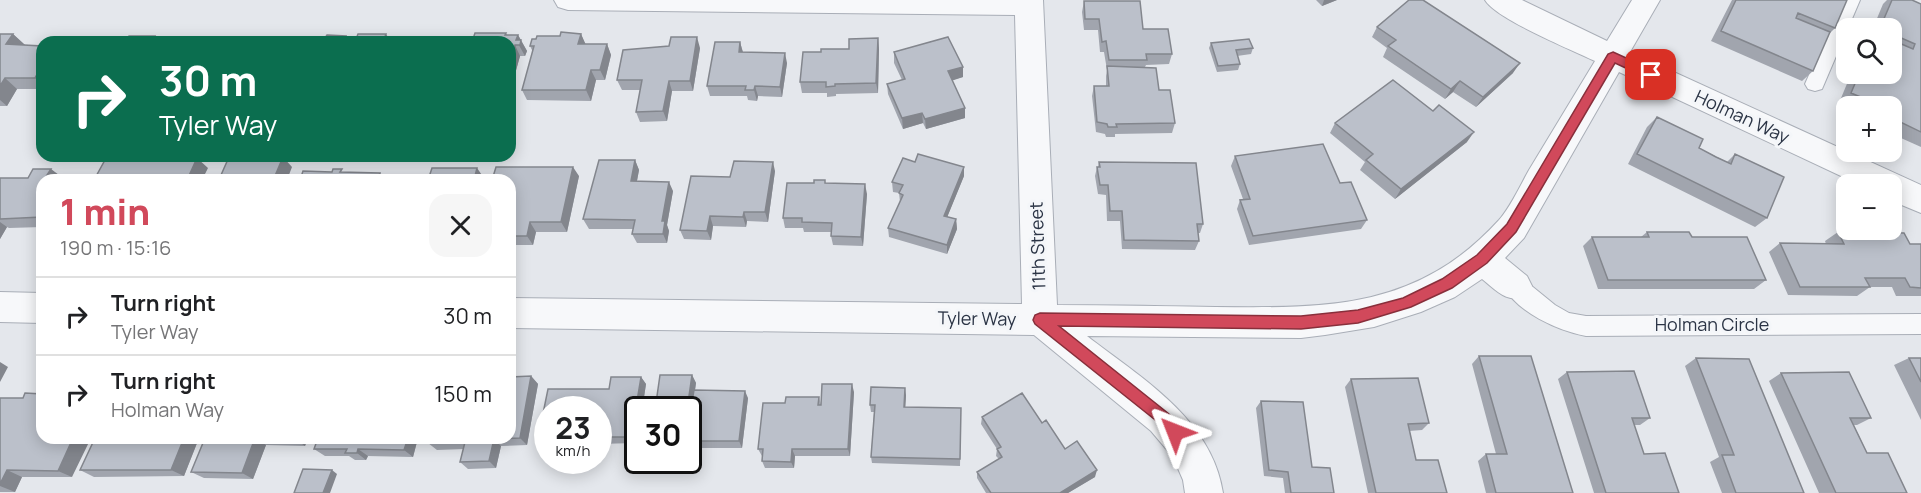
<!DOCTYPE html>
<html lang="en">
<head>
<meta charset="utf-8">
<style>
	:root { --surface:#fff; --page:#f6f6f6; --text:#202124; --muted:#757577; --line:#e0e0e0; --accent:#d1495b }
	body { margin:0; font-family:Manrope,sans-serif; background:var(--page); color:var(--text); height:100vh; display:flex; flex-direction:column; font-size:22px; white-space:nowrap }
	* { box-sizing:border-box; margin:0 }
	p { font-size:20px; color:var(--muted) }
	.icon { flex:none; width:33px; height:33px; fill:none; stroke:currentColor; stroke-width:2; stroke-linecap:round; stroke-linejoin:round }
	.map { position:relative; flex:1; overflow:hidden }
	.sheet { position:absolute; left:36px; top:174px; width:480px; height:270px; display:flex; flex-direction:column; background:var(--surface); border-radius:18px; box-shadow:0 3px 15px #0003 }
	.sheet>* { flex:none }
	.banner { position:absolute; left:36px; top:36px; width:480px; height:126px; border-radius:18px; box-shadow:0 3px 15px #0003; background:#0b6e4f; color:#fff; overflow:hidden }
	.controls { position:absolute; left:1836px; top:18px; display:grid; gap:12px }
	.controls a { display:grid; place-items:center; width:66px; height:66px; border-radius:12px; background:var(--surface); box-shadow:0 3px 15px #0003; font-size:30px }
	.speed { position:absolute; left:534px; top:396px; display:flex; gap:12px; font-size:30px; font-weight:700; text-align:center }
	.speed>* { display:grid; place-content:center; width:78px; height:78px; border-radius:50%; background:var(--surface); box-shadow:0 3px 15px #0003; line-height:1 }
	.speed small { font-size:15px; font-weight:400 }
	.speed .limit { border:3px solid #111; border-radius:9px; background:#fff; color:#111 }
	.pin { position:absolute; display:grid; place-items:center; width:51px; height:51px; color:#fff; margin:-26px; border-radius:12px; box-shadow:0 3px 9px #0006 }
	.me { position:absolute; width:66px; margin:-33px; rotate:315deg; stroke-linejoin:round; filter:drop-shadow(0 0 4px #0008) }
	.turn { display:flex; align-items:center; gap:21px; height:126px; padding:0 24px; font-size:27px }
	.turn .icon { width:78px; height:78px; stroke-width:2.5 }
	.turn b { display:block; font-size:42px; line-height:51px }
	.round { display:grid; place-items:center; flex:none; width:63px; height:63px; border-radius:18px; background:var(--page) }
	.summary { display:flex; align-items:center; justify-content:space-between; height:102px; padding:0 24px }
	h1 { font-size:36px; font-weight:800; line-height:45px; color:var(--accent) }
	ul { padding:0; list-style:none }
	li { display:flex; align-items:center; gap:18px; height:78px; padding:0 24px; border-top:2px solid var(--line) }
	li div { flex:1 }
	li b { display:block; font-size:22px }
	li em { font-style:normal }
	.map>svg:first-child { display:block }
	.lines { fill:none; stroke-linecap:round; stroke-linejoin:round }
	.lane-casing { stroke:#a9aeb7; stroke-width:2 }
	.street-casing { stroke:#a9aeb7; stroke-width:2 }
	.lane { fill:#f7f8fa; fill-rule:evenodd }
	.street { fill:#f7f8fa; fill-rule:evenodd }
	.wall { fill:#a1a5ae }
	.shaded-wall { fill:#83868d }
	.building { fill:#bbc0ca; stroke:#83868d; stroke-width:1.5 }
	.route { fill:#d1495b; stroke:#882f3b; stroke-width:1.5 }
	.labels { text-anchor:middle; stroke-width:6; stroke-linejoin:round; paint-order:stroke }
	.street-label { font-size:18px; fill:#2b3445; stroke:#f4f6f9 }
</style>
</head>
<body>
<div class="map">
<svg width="1921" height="493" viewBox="0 0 1921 493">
	<rect width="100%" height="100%" fill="#e4e7ec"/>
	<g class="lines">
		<defs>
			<path id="lane" d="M1842 0H1860L1822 89 1815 91 1808 89 1805 84Z
				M1515 277 1523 279 1555 305 1569 313 1586 316 1921 314V334L1586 336C1559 331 1516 312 1504 286L1507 279Z"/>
			<path id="street" d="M554 0H1043L1057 305C1109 305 1162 306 1215 307 1328 308 1417 310 1499 220 1511 206 1520 186 1529 170 1551 134 1573 97 1595 61 1572 50 1496 19 1485 0H1522L1607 41 1632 0H1660L1630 52 1921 185V213L1892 201V184H1858L1619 72 1524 238 1505 258 1527 276 1532 286 1527 296C1507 304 1497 291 1482 279L1455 297 1421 312 1374 327 1325 335 1301 338 1087 336C1141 378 1212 419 1223 493H1185L1183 480 1173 457 1151 431 1034 335 510 328V298L1022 304 1015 15 568 10 558 7Z
				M0 292 42 293V323L0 322Z"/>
		</defs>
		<use href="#lane" class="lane-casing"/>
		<use href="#street" class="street-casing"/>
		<use href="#lane" class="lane"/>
		<use href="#street" class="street"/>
	</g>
	<path class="wall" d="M1316 0H1337L1322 6Z
		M1732 0H1847L1835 28 1829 34 1813 71 1802 81 1711 41Z
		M1887 0H1912L1921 4V147L1892 134V106H1847L1839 103 1851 74H1892V28H1873L1883 4Z
		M1084 1 1143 29 1172 54 1169 64 1146 65 1145 67 1159 90 1175 123 1172 133 1115 134V137H1106L1105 134 1096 132 1092 96 1094 86H1106V76L1107 70 1104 52H1100L1098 30H1084L1082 12Z
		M1377 27 1513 73 1476 107 1453 92 1445 99 1383 57 1387 48 1372 37Z
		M506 33 507 35H518L527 51 525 56H520L510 92Z
		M0 34H13L25 45H24L42 46V89H17L7 106H0Z
		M581 34 585 44H607L611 55 605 80H596L591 101 527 100 522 90 533 52 530 46Z
		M878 38 879 49 878 93 836 94V96L827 97V93H802L800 82 821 52 849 49Z
		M740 42 743 52 787 63 782 97 758 96 757 101 748 100 747 96H710L707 86Z
		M1211 43 1253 48 1251 54 1237 56 1240 64 1238 70 1217 72 1209 48Z
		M700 48 693 91H672L667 121 640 122 636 112 640 90H622L617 80Z
		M894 52 963 67V77L952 80 965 118 926 129 923 123 903 129 888 94 887 84 902 80 894 63Z
		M1657 117 1699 148 1727 162 1735 154 1767 218 1755 227 1628 164 1647 127Z
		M1335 123 1467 142 1395 199 1360 170 1365 162 1330 133Z
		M1235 156 1340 183 1367 220 1361 229 1249 245 1237 209 1240 200 1243 199 1231 166Z
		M635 160 639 170 637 181 673 191 667 225 669 231 667 243H637L632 234 633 229H589L583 219Z
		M1099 162 1203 224 1200 233H1198L1199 241 1195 250 1122 249 1120 221H1107L1106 195 1098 194 1095 176 1097 167H1098Z
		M775 171 768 222 747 221 746 227 713 226 711 240 684 239 680 230 730 177Z
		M579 176 567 232H536L533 245H510V180Z
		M964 176 947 217 956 219 957 229 947 254 889 237 888 228 900 202 899 193 893 192 892 182Z
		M0 178H63V180H42V227L9 228 7 227 0 239Z
		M826 183 867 194 863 246 833 245 831 236 832 232H804L803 228H785L783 218Z
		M1647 232 1692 237 1766 280 1754 289H1598L1583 246 1592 237H1641Z
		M1838 232 1910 244H1921V296H1896L1892 287H1870L1857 296 1788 295 1769 252 1780 243 1826 244 1825 241Z
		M1479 356 1573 493H1486L1478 461 1486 454H1496L1472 364Z
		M1696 358 1804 493H1722L1710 462 1719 457 1685 366Z
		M1909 358H1921V420L1894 365Z
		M1567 372 1650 418 1640 425H1634L1644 454 1679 493H1594L1558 379Z
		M1781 373 1871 418 1857 425H1854L1867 453 1907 493H1819L1769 381Z
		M692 375 696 383 695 390 748 398 742 448H688V410Z
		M531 376 538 384 527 445 501 446 496 468 468 469 460 462 464 449 437 450 428 443 510 438Z
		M611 377H641L646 384 642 410H638V435L636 443 598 444V410H548V445H545L538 438 548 389H609Z
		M1351 379 1429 423 1422 430 1409 431 1416 460 1447 493H1368L1345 387Z
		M854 392 850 456H795L794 468H765L762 461V456L758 449 785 403 819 397 821 405Z
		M906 395 905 407 961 408 960 466 872 463 871 457 874 412H871L870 405Z
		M0 398 72 477H22L15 492H0Z
		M1261 401 1312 467 1334 493H1285L1283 478 1264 476 1256 408Z
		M982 417 1042 423 1065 449 1095 477 1068 493H986L977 478V472L999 459 996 456 997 449 981 424Z
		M95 438H199L184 476 94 477 80 470Z
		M205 438H308L305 446 266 445 253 479 204 478 191 472Z
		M318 438H418L413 457 368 456 366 460H355L349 456H325L314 449Z"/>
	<path class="shaded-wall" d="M1324 0H1337L1322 6Z
		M13 34 25 45 19 55 6 44Z
		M386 34 391 42H383Z
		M581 34 586 45 578 44Z
		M518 35 527 51 525 56 516 40Z
		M155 36 161 42H152Z
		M346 36 350 42H343Z
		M697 37 700 48 693 91 690 81Z
		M878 38 879 49 878 93 876 83Z
		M740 42 743 53 739 52Z
		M607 44 611 55 605 80 600 70Z
		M515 45 520 56 510 92V61Z
		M785 53 787 63 782 97 780 87Z
		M1520 63 1513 73 1476 107 1483 97Z
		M42 66V85L35 78Z
		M963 67V77L948 82V71Z
		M591 70 596 80 591 101 586 90Z
		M5 78 17 89 7 106 0 100V86Z
		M669 81 672 91 667 121 663 111Z
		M1460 81 1453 92 1445 99 1451 89Z
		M755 86 758 96 757 101 754 90Z
		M965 108V118L926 129 925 119Z
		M922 113 923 123 903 129 902 118Z
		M1474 132 1467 142 1395 199 1401 189Z
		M283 157 292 167 287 180H279L275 176Z
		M197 158 208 168 202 180H187Z
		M635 160 639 170 635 191 631 181Z
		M773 162 775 171 768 222 765 212Z
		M573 167 579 176 567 232 561 222Z
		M964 167V176L944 225V216Z
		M477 168 484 178 483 180H474Z
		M51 169 63 178V180H53L47 175Z
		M380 173 386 180H377Z
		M669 182 673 191 667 225 669 231 667 243 663 234 662 221Z
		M865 184 867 194 863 246 861 237Z
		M744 212 747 221 746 227 743 217Z
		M710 216 713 226 711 240 707 231Z
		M956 219 957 229 947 254V245Z
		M0 222 7 227 0 239Z
		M530 222 536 232 533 245 527 236Z
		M0 362 8 367 0 382Z
		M692 375 696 383 693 403 689 396Z
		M531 376 538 384 527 445 520 438Z
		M641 377 646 384 642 410H638V435L636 443 631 437Z
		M852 384 854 392 850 456 848 449Z
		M905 388 906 395 905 414 904 407Z
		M745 391 748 398 742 448 739 441Z
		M73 438H91L72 477 58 471Z
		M184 438H199L184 476 171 470Z
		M255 438 266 445 253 479 242 473Z
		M295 438H308L305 446 295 439Z
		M408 438H418L413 457 404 450Z
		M494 439 501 446 496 468 489 461Z
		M358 449 368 456 366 460 357 453Z
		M792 449 795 456 794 468 791 462Z
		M7 470 22 477 15 492 0 486V484Z
		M332 470 337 474 330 493H323Z
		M1097 470 1095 477 1068 493H1060Z"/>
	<path class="building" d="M1409 0H1423L1520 63 1483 97 1460 81 1451 89 1388 46 1396 40 1377 27Z
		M1736 0H1847L1835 28 1798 13 1796 18 1830 32 1813 71 1721 31Z
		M1892 0H1912L1921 4V132L1892 118V106H1882L1851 93 1859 74H1892V40L1913 49 1915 44 1892 34V28H1880Z
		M1084 1H1140L1143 29H1168L1172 54H1146L1147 60H1109L1106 41 1102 42 1099 19H1085Z
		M561 32 581 34 578 44H607L600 70H591L586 90H522L534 46H530L532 39H536L537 36H560Z
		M475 33H506L505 35H518L516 40H521L520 45H515L510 61V42H472Z
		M0 34H13L6 44 42 46V66L35 78H5L0 86Z
		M358 34H386L383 42H355Z
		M327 35 346 36 343 42H313L315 38H325Z
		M129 36H155L152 42H126Z
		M671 37H697L690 81H669L663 111 636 112 642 80H617L623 50 669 46Z
		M948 37 963 67 948 71 965 108 925 119 922 113 902 118 887 84 905 79 894 52Z
		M878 38 876 83 835 84V86L826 87V82H800L803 52H821V49H849V39Z
		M1249 39 1253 48 1236 50 1240 64 1218 66 1211 43Z
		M170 40 196 41V42H169Z
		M715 42H740L739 52 785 53 780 87 755 86 754 90H745L746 86H707Z
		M1107 66 1156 68 1159 90H1170L1175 123 1116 124 1117 127H1108L1107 124 1097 122 1094 86H1109Z
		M1393 80 1433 111 1439 105 1474 132 1401 189 1366 160 1373 154 1335 123Z
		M1657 117 1703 139 1699 148 1716 157 1731 164 1735 154 1784 177 1767 218 1637 154Z
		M1323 144 1340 183 1351 182 1367 220 1253 236 1240 200 1250 199 1235 156Z
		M918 154 964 167 944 216 956 219 947 245 888 228 903 195 899 193 903 185 892 182 903 158 915 162Z
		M139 157 197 158 187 180H94L105 160H137Z
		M229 157H283L275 176 283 177 282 180H204L206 175H221Z
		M599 160H635L631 181 669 182 662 221H665L663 234H632L635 220 583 219Z
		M734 161 773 162 765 212H744L743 217 710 216 707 231 680 230 691 176 730 177Z
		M1099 162 1196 163 1203 224H1197L1199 241 1124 240 1122 211H1110L1108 185H1100L1097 167H1100Z
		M496 167H573L561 222H530L527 236H510V180H492Z
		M432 168H477L474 180H428Z
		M33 169H51L47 175H57L54 180H42V217L0 219V178H28Z
		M333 169H342L340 172 380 173 377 180H300L303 171 332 172Z
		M814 180H825V183L865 184 861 237 831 236 832 223 802 222V218H783L787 183H814Z
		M1647 232H1689L1692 237H1747L1766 280H1608L1592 237H1649Z
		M1838 232 1904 233 1910 244H1921V288L1910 287 1905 278H1865L1870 287H1800L1780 243 1844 244Z
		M1479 356H1531L1573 493H1496L1486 454H1507Z
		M1696 358 1749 359 1804 493H1736L1722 455H1734Z
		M1909 358H1921V382Z
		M1634 371 1650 418H1632L1644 454 1665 453 1679 493H1606L1567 372Z
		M1849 372 1871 418H1850L1867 453H1888L1907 493H1836L1781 373Z
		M660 375H692L689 396H693L694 390 745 391 739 441H688V410H655Z
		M531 376 520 438 494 439 489 461 460 462 465 442 428 443 429 438H510V377Z
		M611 377H641L631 437H598V410H548V438H538L548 389H609Z
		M1418 378 1429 423 1408 424 1416 460H1438L1447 493H1376L1351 379Z
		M822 384H852L848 449H792L791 462 762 461 763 449H758L763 403H785L786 397H819L818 405H821Z
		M871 387 905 388 904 407 961 408 960 459 871 457 875 405H870Z
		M25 393 42 394V438H73L58 471 7 470 0 484V398H23Z
		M1022 393 1042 423 1046 420 1065 449 1077 441 1097 470 1060 493H991L977 472 1002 457 997 449 1001 447 982 417Z
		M1261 401 1303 402 1312 467 1330 468 1334 493H1291L1288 472 1269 470Z
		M95 438H184L171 470H80Z
		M205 438H295V439L255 438 242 473 191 472Z
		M318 438H408L404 450 358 449 357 453H345L347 449H314Z
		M303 469 332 470 323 493H294Z"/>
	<path class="route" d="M1613 52 1655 71 1657 75 1655 78H1647L1615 63 1516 232 1487 263 1452 288 1411 307 1358 323 1301 329 1059 326 1169 414 1182 432 1180 437 1175 439 1170 437 1159 423 1035 324 1033 320 1035 315 1040 313 1301 316 1358 310 1403 298 1442 279 1477 255 1507 224 1608 54Z"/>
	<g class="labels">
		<g class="street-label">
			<text transform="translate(1742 117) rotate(25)" y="6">Holman Way</text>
			<text transform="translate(1038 246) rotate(-92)" y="6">11th Street</text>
			<text transform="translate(977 319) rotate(1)" y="6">Tyler Way</text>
			<text x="1712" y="331">Holman Circle</text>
		</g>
	</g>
</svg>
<div class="controls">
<a><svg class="icon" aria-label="search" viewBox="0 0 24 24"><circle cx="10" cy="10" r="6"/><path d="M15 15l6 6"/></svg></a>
<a>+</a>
<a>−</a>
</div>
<div class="speed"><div>23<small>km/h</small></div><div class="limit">30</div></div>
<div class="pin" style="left:1651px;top:75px;background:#d93025"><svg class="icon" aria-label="arrive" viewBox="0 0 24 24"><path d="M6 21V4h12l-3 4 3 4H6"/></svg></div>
<svg class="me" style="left:1175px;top:432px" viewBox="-20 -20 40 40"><path d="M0-17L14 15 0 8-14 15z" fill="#d1495b" stroke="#fff" stroke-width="4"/></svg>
<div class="banner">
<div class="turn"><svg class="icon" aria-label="right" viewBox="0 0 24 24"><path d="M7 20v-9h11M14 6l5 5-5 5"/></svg><div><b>30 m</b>Tyler Way</div></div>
</div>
<section class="sheet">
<div class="summary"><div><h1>1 min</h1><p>190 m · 15:16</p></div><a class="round"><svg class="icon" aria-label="close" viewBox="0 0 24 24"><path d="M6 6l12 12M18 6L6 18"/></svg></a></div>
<ul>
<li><svg class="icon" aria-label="right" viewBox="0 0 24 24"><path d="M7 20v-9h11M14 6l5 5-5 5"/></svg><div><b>Turn right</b><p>Tyler Way</p></div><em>30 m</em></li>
<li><svg class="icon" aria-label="right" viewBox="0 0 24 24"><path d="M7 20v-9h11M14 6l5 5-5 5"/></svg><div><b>Turn right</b><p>Holman Way</p></div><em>150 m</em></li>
</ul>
</section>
</div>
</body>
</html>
